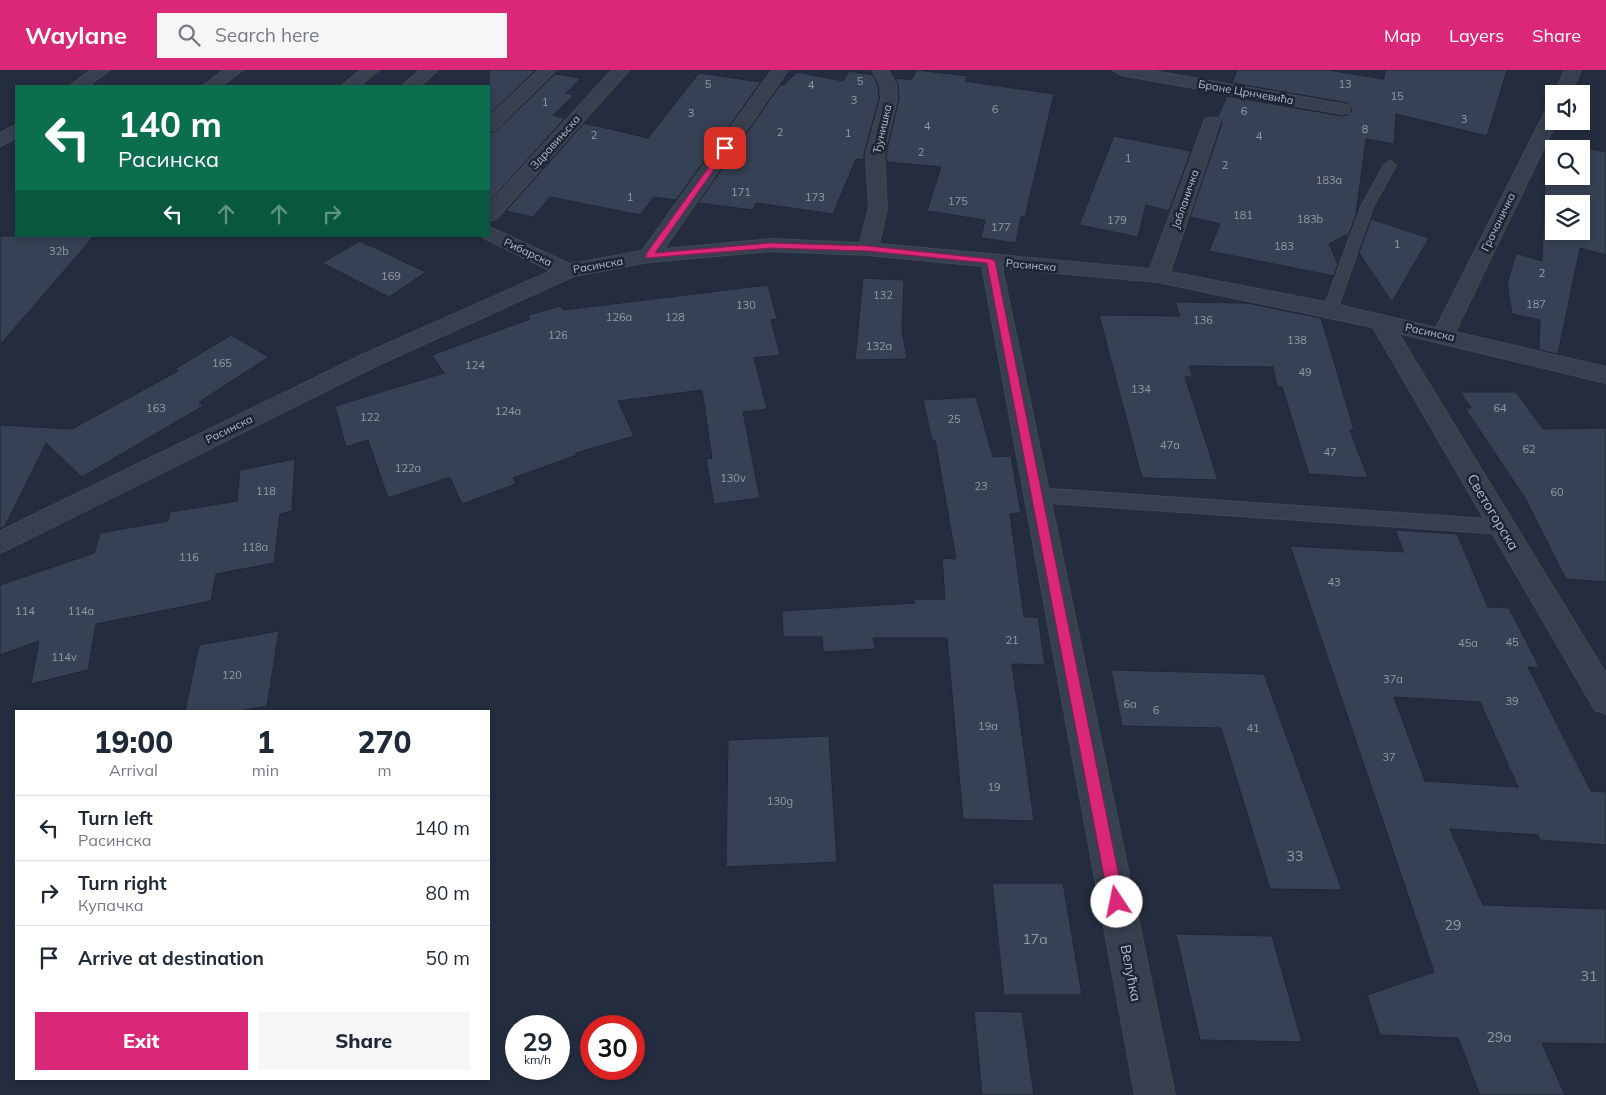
<!DOCTYPE html>
<html lang="en">
<head>
<meta charset="utf-8">
<style>
	:root { --surface:#fff; --page:#f6f6f7; --text:#1f2937; --muted:#747a83; --line:#e0e1e3; --accent:#db2777 }
	body { margin:0; font-family:Mulish,sans-serif; background:var(--page); color:var(--text); height:100vh; display:flex; flex-direction:column; font-size:19px; white-space:nowrap }
	* { box-sizing:border-box; margin:0 }
	p { font-size:16px; color:var(--muted) }
	.icon { flex:none; width:28px; height:28px; fill:none; stroke:currentColor; stroke-width:2; stroke-linecap:round; stroke-linejoin:round }
	.map { position:relative; flex:1; overflow:hidden }
	.side { position:absolute; left:15px; top:640px; width:475px; height:370px; display:flex; flex-direction:column; background:var(--surface); border-radius:0px; box-shadow:0 2px 8px #0003 }
	.side>* { flex:none }
	.hud { position:absolute; left:15px; top:15px; width:475px; height:152px; border-radius:0px; box-shadow:0 2px 8px #0003; background:#0b6e4f; color:#fff; overflow:hidden }
	.tools { position:absolute; left:1545px; top:15px; display:grid; gap:10px }
	.tools a { display:grid; place-items:center; width:45px; height:45px; border-radius:0px; background:var(--surface); box-shadow:0 2px 8px #0003; font-size:25px }
	.speed { position:absolute; left:505px; top:945px; display:flex; gap:10px; font-size:25px; font-weight:700; text-align:center }
	.speed>* { display:grid; place-content:center; width:65px; height:65px; border-radius:50%; background:var(--surface); box-shadow:0 2px 8px #0003; line-height:1 }
	.speed small { font-size:12px; font-weight:400 }
	.speed .limit { border:8px solid #d22; background:#fff; color:#111 }
	.pin { position:absolute; display:grid; place-items:center; width:42px; height:42px; color:#fff; margin:-21px; border-radius:10px; box-shadow:0 2px 8px #0006 }
	.me { position:absolute; width:55px; margin:-28px; rotate:349deg; stroke-linejoin:round; filter:drop-shadow(0 0 4px #0008) }
	.turn { display:flex; align-items:center; gap:18px; height:105px; padding:0 20px; font-size:22px }
	.turn .icon { width:65px; height:65px; stroke-width:2.5 }
	.turn b { display:block; font-size:35px; line-height:42px }
	.lanes { display:flex; align-items:center; height:48px; padding:0 20px; background:#0003; justify-content:center; gap:25px; direction:ltr }
	.lanes .off { opacity:.35 }
	.eta { display:flex; justify-content:space-evenly; align-items:center; height:85px; text-align:center }
	.eta b { font-size:30px; font-weight:800; line-height:35px }
	.primary-button { display:flex; gap:10px; margin-top:auto; padding:10px 20px }
	.primary-button a { flex:1; height:58px; border-radius:0px; background:var(--accent); color:#fff; font-size:20px; font-weight:800; line-height:58px; text-align:center }
	.primary-button a+a { background:var(--page); color:var(--text) }
	ul { padding:0; list-style:none }
	li { display:flex; align-items:center; gap:15px; height:65px; padding:0 20px; border-top:1px solid var(--line) }
	li div { flex:1 }
	li b { display:block; font-size:19px }
	li em { font-style:normal }
	header { display:flex; align-items:center; gap:30px; box-sizing:border-box; height:70px; padding:0 25px; background:var(--accent); color:#fff }
	header strong { font-size:24px }
	nav { display:flex; gap:28px; margin-inline-start:auto; font-size:18px }
	.search { width:350px; height:45px; background:var(--page); display:flex; align-items:center; gap:12px; box-sizing:border-box; padding:0 18px; border-radius:0px; color:var(--muted); font-size:19px }
	.map>svg:first-child { display:block }
	.building { fill:#364155; stroke:#1f2736; fill-rule:evenodd }
	.lines { fill:none; stroke-linecap:round; stroke-linejoin:round }
	.lane-casing { stroke:#414958; stroke-width:2 }
	.street-casing { stroke:#414958; stroke-width:2 }
	.lane { fill:#38404f; fill-rule:evenodd }
	.street { fill:#38404f; fill-rule:evenodd }
	.route { fill:#db2777; stroke:#8e194d }
	.labels { text-anchor:middle; stroke-width:5; stroke-linejoin:round; paint-order:stroke }
	.number-label { font-size:11px; fill:#929aab }
	.far-street-label { font-size:11px; fill:#b4bbca; stroke:#1d2534 }
	.street-label { font-size:14px; fill:#b4bbca; stroke:#1d2534 }
	.near-number-label { font-size:14px; fill:#929aab }
</style>
</head>
<body>
<header>
<strong>Waylane</strong>
<div class="search"><svg class="icon" aria-label="search" viewBox="0 0 24 24"><circle cx="10" cy="10" r="6"/><path d="M15 15l6 6"/></svg>Search here</div>
<nav><a>Map</a><a>Layers</a><a>Share</a></nav>
</header>
<div class="map">
<svg width="1606" height="1025" viewBox="0 0 1606 1025">
	<rect width="100%" height="100%" fill="#242d3f"/>
	<path class="building" d="M489 0H530L535 1 489 45Z
		M917 0 968 6 965 11 1054 24 1025 147H1021L1016 173 981 168 985 150 927 141 941 97 886 92V84L899 29 898 14 895 8 911 10Z
		M1237 0H1328L1384 9 1385 0H1507L1487 66 1396 44 1394 74 1366 69 1356 144 1348 167 1346 165 1329 174 1338 194 1334 206 1209 181 1220 154 1190 147 1222 53 1218 46 1227 26 1342 46 1348 45 1352 40 1348 33 1232 13Z
		M849 1 873 5 878 15 879 29 864 84V90L856 89 833 144 756 133 753 140 698 133 780 15H784L797 2 843 11Z
		M699 3 761 12 676 130 654 127 640 145 550 127 533 147 506 141 584 53 648 68Z
		M555 4 581 8 566 23 574 25 553 45 565 48 489 132V63L496 61Z
		M1114 66 1191 81 1169 141 1146 135 1138 167 1079 155Z
		M1571 74 1606 82V185L1580 178 1558 284 1539 280 1540 250 1512 244 1507 214 1516 183 1542 191 1545 108 1564 112 1566 106H1581V79H1570ZM1554 134H1581V161H1554Z
		M1371 149 1429 168 1392 232 1359 183Z
		M0 166H94L0 275Z
		M360 171 426 202 389 227 322 193Z
		M863 208 904 210 902 260 907 289 855 290Z
		M768 215 777 249 771 250 780 285 754 288 767 339 743 342 760 428 714 434 706 389 712 388 702 320 618 331 634 366 576 383 577 385 513 408 516 414 462 434 450 407 388 428 368 370 346 377 335 336 444 303 432 285 530 249 528 245 561 236 563 240Z
		M1175 232 1247 233 1321 248 1354 360H1350L1368 408 1309 404 1282 317 1277 316 1273 297 1189 296 1193 307H1185L1218 410 1142 408 1099 245 1180 246Z
		M231 265 269 287 199 332 203 336 82 407 46 373 5 456 0 459V355L72 359 178 301 175 299Z
		M1460 322H1516L1543 359 1606 358V512L1566 509 1525 428 1465 338H1471Z
		M976 327 993 387 1011 386 1021 443 1010 444 1024 547H1038L1045 595 1012 594 1034 751 963 749 947 568H873L875 579 823 582 822 567H783L782 541 915 533 914 529H945L942 488 956 489 935 370H932L923 330Z
		M295 389 292 441 280 444 274 493 216 504 211 531 96 554 88 600 31 614 39 571 0 585V515L94 483 100 463 168 451 170 442 237 431 240 400Z
		M1395 460 1457 464 1488 537 1509 538 1540 598 1528 597 1591 721 1606 722V775L1540 770 1538 765 1450 759 1483 835 1606 839V974L1542 973 1565 1025H1480L1458 968 1380 965 1367 925 1434 902 1290 476 1404 482ZM1394 627 1480 632 1518 717 1425 711Z
		M279 561 267 636 240 641H185L199 575Z
		M1111 600 1264 604 1342 820 1270 819 1221 658 1122 656Z
		M829 666 837 792 726 797 728 670Z
		M992 813H1063L1082 925H1004Z
		M1176 864 1272 866 1302 972 1200 970Z
		M974 941 1022 942 1034 1025H982Z"/>
	<g class="lines">
		<defs>
			<path id="lane" d="M1390 91 1396 95 1373 137 1337 240 1335 243H1325L1323 240 1361 137 1384 95Z
				M1036 418 1502 450 1508 452 1511 457 1508 462 1502 464 1036 432 1030 430 1027 425 1030 420Z"/>
			<path id="street" d="M91 0H110L88 16H70Z
				M224 0H243L221 16H203Z
				M361 0H379L359 16H341Z
				M420 0H438L420 16H402Z
				M539 0H556L495 60 489 61V47Z
				M612 0H629L496 149 489 151V134Z
				M772 0H788L664 179 771 169 860 173 869 138 866 84 881 29 880 14 872 0H888L896 14 897 29 884 84 887 138 879 174 1150 199 1204 52 1206 48H1218L1220 52 1170 202 1330 233 1436 258 1546 40 1554 35V51H1557L1455 262 1606 297V313L1398 263 1606 604V644L1595 640 1373 257 1158 212 1002 198 1175 1025H1135L982 196 868 185 771 181 649 192 574 206 378 295 0 483V461L362 285 551 201 482 167 489 166V157L570 194 642 181Z
				M1113 0H1148L1342 34 1348 35 1350 39 1348 43 1342 44 1121 5Z
				M1565 0H1581L1570 24H1554Z
				M16 55V68L0 76V63Z"/>
		</defs>
		<use href="#lane" class="lane-casing"/>
		<use href="#street" class="street-casing"/>
		<use href="#lane" class="lane"/>
		<use href="#street" class="street"/>
	</g>
	<path class="route" d="M725 75 729 78 655 183 771 173 868 176 991 189 995 191 1124 832 1122 837 1117 839 1112 837 1109 832 987 193 868 181 771 178 646 188V184Z"/>
	<g class="labels">
		<g class="number-label">
			<text x="860" y="15">5</text>
			<text x="708" y="18">5</text>
			<text x="1345" y="18">13</text>
			<text x="811" y="19">4</text>
			<text x="1397" y="30">15</text>
			<text x="854" y="34">3</text>
			<text x="545" y="36">1</text>
			<text x="995" y="43">6</text>
			<text x="1244" y="45">6</text>
			<text x="691" y="47">3</text>
			<text x="1464" y="53">3</text>
			<text x="927" y="60">4</text>
			<text x="1365" y="63">8</text>
			<text x="780" y="66">2</text>
			<text x="848" y="67">1</text>
			<text x="594" y="69">2</text>
			<text x="1259" y="70">4</text>
			<text x="921" y="86">2</text>
			<text x="1128" y="92">1</text>
			<text x="1225" y="99">2</text>
			<text x="1329" y="114">183a</text>
			<text x="741" y="126">171</text>
			<text x="630" y="131">1</text>
			<text x="815" y="131">173</text>
			<text x="958" y="135">175</text>
			<text x="1243" y="149">181</text>
			<text x="1310" y="153">183b</text>
			<text x="1117" y="154">179</text>
			<text x="1001" y="161">177</text>
			<text x="1397" y="178">1</text>
			<text x="1284" y="180">183</text>
			<text x="59" y="185">32b</text>
			<text x="1542" y="207">2</text>
			<text x="391" y="210">169</text>
			<text x="883" y="229">132</text>
			<text x="1536" y="238">187</text>
			<text x="746" y="239">130</text>
			<text x="619" y="251">126a</text>
			<text x="675" y="251">128</text>
			<text x="1203" y="254">136</text>
			<text x="558" y="269">126</text>
			<text x="1297" y="274">138</text>
			<text x="879" y="280">132a</text>
			<text x="222" y="297">165</text>
			<text x="475" y="299">124</text>
			<text x="1305" y="306">49</text>
			<text x="1141" y="323">134</text>
			<text x="156" y="342">163</text>
			<text x="1500" y="342">64</text>
			<text x="508" y="345">124a</text>
			<text x="370" y="351">122</text>
			<text x="954" y="353">25</text>
			<text x="1170" y="379">47a</text>
			<text x="1529" y="383">62</text>
			<text x="1330" y="386">47</text>
			<text x="408" y="402">122a</text>
			<text x="733" y="412">130v</text>
			<text x="981" y="420">23</text>
			<text x="266" y="425">118</text>
			<text x="1557" y="426">60</text>
			<text x="255" y="481">118a</text>
			<text x="189" y="491">116</text>
			<text x="1334" y="516">43</text>
			<text x="25" y="545">114</text>
			<text x="81" y="545">114a</text>
			<text x="1012" y="574">21</text>
			<text x="1512" y="576">45</text>
			<text x="1468" y="577">45a</text>
			<text x="64" y="591">114v</text>
			<text x="232" y="609">120</text>
			<text x="1393" y="613">37a</text>
			<text x="1512" y="635">39</text>
			<text x="1130" y="638">6a</text>
			<text x="1156" y="644">6</text>
			<text x="988" y="660">19a</text>
			<text x="1253" y="662">41</text>
			<text x="1389" y="691">37</text>
			<text x="994" y="721">19</text>
			<text x="780" y="735">130g</text>
		</g>
		<g class="far-street-label">
			<text transform="translate(1246 22) rotate(10)" y="4">Бране Црнчевића</text>
			<text transform="translate(882 59) rotate(-77)" y="4">Ђунишка</text>
			<text transform="translate(555 72) rotate(-48)" y="4">Здравињска</text>
			<text transform="translate(1185 129) rotate(-71)" y="4">Јабланичка</text>
			<text transform="translate(1498 152) rotate(-64)" y="4">Грачаничка</text>
			<text transform="translate(528 182) rotate(25)" y="4">Рибарска</text>
			<text transform="translate(598 195) rotate(-10)" y="4">Расинска</text>
			<text transform="translate(1031 195) rotate(5)" y="4">Расинска</text>
			<text transform="translate(1430 262) rotate(12)" y="4">Расинска</text>
			<text transform="translate(229 359) rotate(-26)" y="4">Расинска</text>
		</g>
		<g class="street-label">
			<text transform="translate(1493 442) rotate(59)" y="5">Светогорска</text>
			<text transform="translate(1131 903) rotate(79)" y="5">Велућка</text>
		</g>
		<g class="near-number-label">
			<text x="1295" y="791">33</text>
			<text x="1453" y="860">29</text>
			<text x="1035" y="874">17a</text>
			<text x="1589" y="911">31</text>
			<text x="1499" y="972">29a</text>
		</g>
	</g>
</svg>
<div class="tools">
<a><svg class="icon" aria-label="sound" viewBox="0 0 24 24"><path d="M4 9h4l5-4v14l-5-4H4zM17 9q2 3 0 6"/></svg></a>
<a><svg class="icon" aria-label="search" viewBox="0 0 24 24"><circle cx="10" cy="10" r="6"/><path d="M15 15l6 6"/></svg></a>
<a><svg class="icon" aria-label="layers" viewBox="0 0 24 24"><path d="M12 4l9 5-9 5-9-5zM3 14l9 5 9-5"/></svg></a>
</div>
<div class="speed"><div>29<small>km/h</small></div><div class="limit">30</div></div>
<div class="pin" style="left:725px;top:78px;background:#d93025"><svg class="icon" aria-label="arrive" viewBox="0 0 24 24"><path d="M6 21V4h12l-3 4 3 4H6"/></svg></div>
<svg class="me" style="left:1117px;top:832px" viewBox="-20 -20 40 40"><circle r="19" fill="#fff"/><path d="M0-13L10 11 0 6-10 11z" fill="#db2777"/></svg>
<div class="hud">
<div class="turn"><svg class="icon" aria-label="left" viewBox="0 0 24 24"><path d="M17 20v-9H6M10 6l-5 5 5 5"/></svg><div><b>140 m</b>Расинска</div></div>
<div class="lanes"><svg class="icon" aria-label="left" viewBox="0 0 24 24"><path d="M17 20v-9H6M10 6l-5 5 5 5"/></svg><svg class="icon off" aria-label="ahead" viewBox="0 0 24 24"><path d="M12 20V5M6 11l6-6 6 6"/></svg><svg class="icon off" aria-label="ahead" viewBox="0 0 24 24"><path d="M12 20V5M6 11l6-6 6 6"/></svg><svg class="icon off" aria-label="right" viewBox="0 0 24 24"><path d="M7 20v-9h11M14 6l5 5-5 5"/></svg></div>
</div>
<section class="side">
<div class="eta">
<div><b>19:00</b><p>Arrival</p></div>
<div><b>1</b><p>min</p></div>
<div><b>270</b><p>m</p></div>
</div>
<ul>
<li><svg class="icon" aria-label="left" viewBox="0 0 24 24"><path d="M17 20v-9H6M10 6l-5 5 5 5"/></svg><div><b>Turn left</b><p>Расинска</p></div><em>140 m</em></li>
<li><svg class="icon" aria-label="right" viewBox="0 0 24 24"><path d="M7 20v-9h11M14 6l5 5-5 5"/></svg><div><b>Turn right</b><p>Купачка</p></div><em>80 m</em></li>
<li><svg class="icon" aria-label="arrive" viewBox="0 0 24 24"><path d="M6 21V4h12l-3 4 3 4H6"/></svg><div><b>Arrive at destination</b></div><em>50 m</em></li>
</ul>
<div class="primary-button"><a>Exit</a><a>Share</a></div>
</section>
</div>
</body>
</html>
